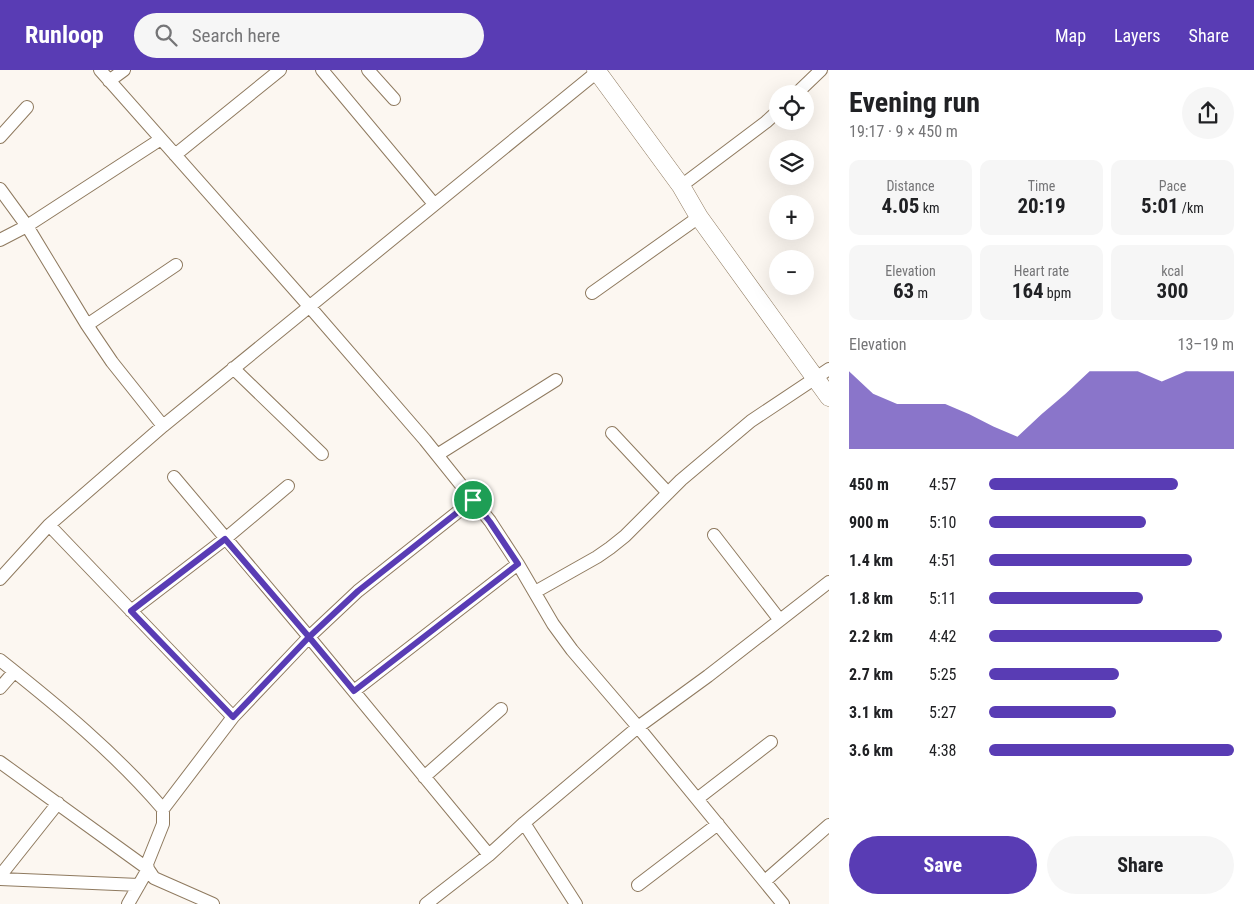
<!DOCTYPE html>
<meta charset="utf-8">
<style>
body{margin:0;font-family:"Roboto Condensed",sans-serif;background:#f6f6f6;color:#202124;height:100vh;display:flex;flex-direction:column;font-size:19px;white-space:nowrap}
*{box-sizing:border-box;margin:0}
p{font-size:16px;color:#757577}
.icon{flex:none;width:28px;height:28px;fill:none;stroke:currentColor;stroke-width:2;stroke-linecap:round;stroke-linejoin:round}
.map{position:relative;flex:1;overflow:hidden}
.drawer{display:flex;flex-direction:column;background:#fff;width:425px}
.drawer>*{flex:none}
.fabs{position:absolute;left:769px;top:15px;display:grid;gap:10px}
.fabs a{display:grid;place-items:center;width:45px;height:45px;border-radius:50%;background:#fff;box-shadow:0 5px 20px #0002;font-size:25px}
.pin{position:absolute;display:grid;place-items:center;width:42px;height:42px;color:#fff;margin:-21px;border:2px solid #fff;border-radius:50%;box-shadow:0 1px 5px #0007}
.round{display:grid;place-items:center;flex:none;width:52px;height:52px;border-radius:26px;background:#f6f6f6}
.overview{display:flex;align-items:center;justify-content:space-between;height:85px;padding:0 20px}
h1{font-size:28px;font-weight:700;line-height:38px}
.stats{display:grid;grid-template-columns:repeat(3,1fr);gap:8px;height:85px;padding:5px 20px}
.stats div{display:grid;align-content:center;border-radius:10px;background:#f6f6f6;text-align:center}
.stats b{font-size:21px;font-weight:700}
.stats small{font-size:14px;font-weight:400}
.stats p{font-size:14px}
.chart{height:140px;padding:10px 20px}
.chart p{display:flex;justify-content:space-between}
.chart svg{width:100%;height:90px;margin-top:5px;fill:#593cb4;opacity:.7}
.action{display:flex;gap:10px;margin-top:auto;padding:10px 20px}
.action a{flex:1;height:58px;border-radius:30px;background:#593cb4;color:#fff;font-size:20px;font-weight:700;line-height:58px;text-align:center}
.action a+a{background:#f6f6f6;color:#202124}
ul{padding:0 20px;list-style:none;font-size:16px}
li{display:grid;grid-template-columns:80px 60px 1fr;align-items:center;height:38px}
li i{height:12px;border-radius:6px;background:#593cb4}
header{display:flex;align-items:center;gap:30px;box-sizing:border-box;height:70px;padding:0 25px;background:#593cb4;color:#fff}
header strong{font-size:24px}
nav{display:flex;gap:28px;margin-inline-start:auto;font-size:18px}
.search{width:350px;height:45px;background:#f6f6f6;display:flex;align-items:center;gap:12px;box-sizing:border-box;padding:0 18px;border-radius:28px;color:#757577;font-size:19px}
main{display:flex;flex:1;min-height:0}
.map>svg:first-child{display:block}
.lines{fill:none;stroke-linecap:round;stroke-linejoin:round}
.street-casing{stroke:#8f7a5f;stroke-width:14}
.secondary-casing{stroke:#8f7a5f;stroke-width:19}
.street{stroke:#fff;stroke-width:12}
.secondary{stroke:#fff;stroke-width:18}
.route-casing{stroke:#fff;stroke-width:10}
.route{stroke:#593cb4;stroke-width:6}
</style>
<header>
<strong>Runloop</strong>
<div class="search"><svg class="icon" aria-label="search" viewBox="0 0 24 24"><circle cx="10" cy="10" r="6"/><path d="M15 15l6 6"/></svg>Search here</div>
<nav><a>Map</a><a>Layers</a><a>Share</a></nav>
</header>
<main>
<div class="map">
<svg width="829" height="834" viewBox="0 0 829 834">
<rect width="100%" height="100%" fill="#fcf7f1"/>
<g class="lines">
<g class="street-casing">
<path id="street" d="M100 0 309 236 425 370 490 451 518 494 553 554 572 580 638 657 783 834
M322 0 434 134
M368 0 394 29
M109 11 124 0
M796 24 821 0
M0 67 27 37
M175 85 280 0
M681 116 766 52 778 41
M0 119 27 156 87 255 112 292 163 356
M0 170 27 156 161 69
M592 223 699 147
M87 255 176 195
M233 298 322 384
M612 363 668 423
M437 385 556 310
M174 407 309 567 489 785
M49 455 233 647
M714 465 779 549
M0 509 49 455 163 356 597 2
M535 522 597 487 610 478 625 466 681 410 751 351 829 299
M131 541 225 469 288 416
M0 590C58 636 115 683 163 739V754L147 794 148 799 154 808 213 834
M0 618 14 602
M354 621 518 494
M0 692 148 799 128 834
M424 707 501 639
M697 729 771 672
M163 739 233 647 309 567 358 521 473 430
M524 753 576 834
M0 806 58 733
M0 809 139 815
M765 811 829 755
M638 815 718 754
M426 834 489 785 524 753 638 657 708 606 829 512"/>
</g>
<g class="secondary-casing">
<path id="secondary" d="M596 0 681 116 699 147 829 327"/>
</g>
<use href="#street" class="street"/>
<use href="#secondary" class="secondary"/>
</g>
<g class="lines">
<g class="route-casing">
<path id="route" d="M473 430 358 521 309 567 225 469 131 541 233 647 309 567 354 621 518 494 490 452 473 430"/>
</g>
<use href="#route" class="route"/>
</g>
</svg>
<div class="fabs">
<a><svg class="icon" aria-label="locate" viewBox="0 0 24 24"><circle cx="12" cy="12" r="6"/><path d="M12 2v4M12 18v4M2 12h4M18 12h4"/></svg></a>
<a><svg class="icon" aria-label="layers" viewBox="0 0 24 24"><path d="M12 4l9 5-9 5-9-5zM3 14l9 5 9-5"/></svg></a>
<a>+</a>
<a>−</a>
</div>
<div class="pin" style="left:473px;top:430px;background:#1e9e55"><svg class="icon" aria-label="arrive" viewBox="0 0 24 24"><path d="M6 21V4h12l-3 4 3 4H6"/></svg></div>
</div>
<section class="drawer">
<div class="overview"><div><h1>Evening run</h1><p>19:17 · 9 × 450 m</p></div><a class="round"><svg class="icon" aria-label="share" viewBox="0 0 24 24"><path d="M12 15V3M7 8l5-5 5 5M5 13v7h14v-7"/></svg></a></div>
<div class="stats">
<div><p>Distance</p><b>4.05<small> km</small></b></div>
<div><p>Time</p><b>20:19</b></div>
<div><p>Pace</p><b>5:01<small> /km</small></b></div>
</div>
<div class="stats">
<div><p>Elevation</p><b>63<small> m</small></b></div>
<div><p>Heart rate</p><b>164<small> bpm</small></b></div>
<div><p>kcal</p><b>300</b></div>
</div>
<div class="chart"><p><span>Elevation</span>13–19 m</p>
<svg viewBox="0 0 160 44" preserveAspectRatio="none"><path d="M0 44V6L10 17L20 22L30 22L40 22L50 27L60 33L70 38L80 27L90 17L100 6L110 6L120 6L130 11L140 6L150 6L160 6V44z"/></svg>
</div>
<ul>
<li><b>450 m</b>4:57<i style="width:77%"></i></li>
<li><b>900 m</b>5:10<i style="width:64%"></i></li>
<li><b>1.4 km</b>4:51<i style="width:83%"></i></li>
<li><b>1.8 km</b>5:11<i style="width:63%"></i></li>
<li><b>2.2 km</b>4:42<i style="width:95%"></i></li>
<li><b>2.7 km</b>5:25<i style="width:53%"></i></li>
<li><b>3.1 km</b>5:27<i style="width:52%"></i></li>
<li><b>3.6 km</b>4:38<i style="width:100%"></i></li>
</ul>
<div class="action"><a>Save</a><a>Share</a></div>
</section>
</main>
